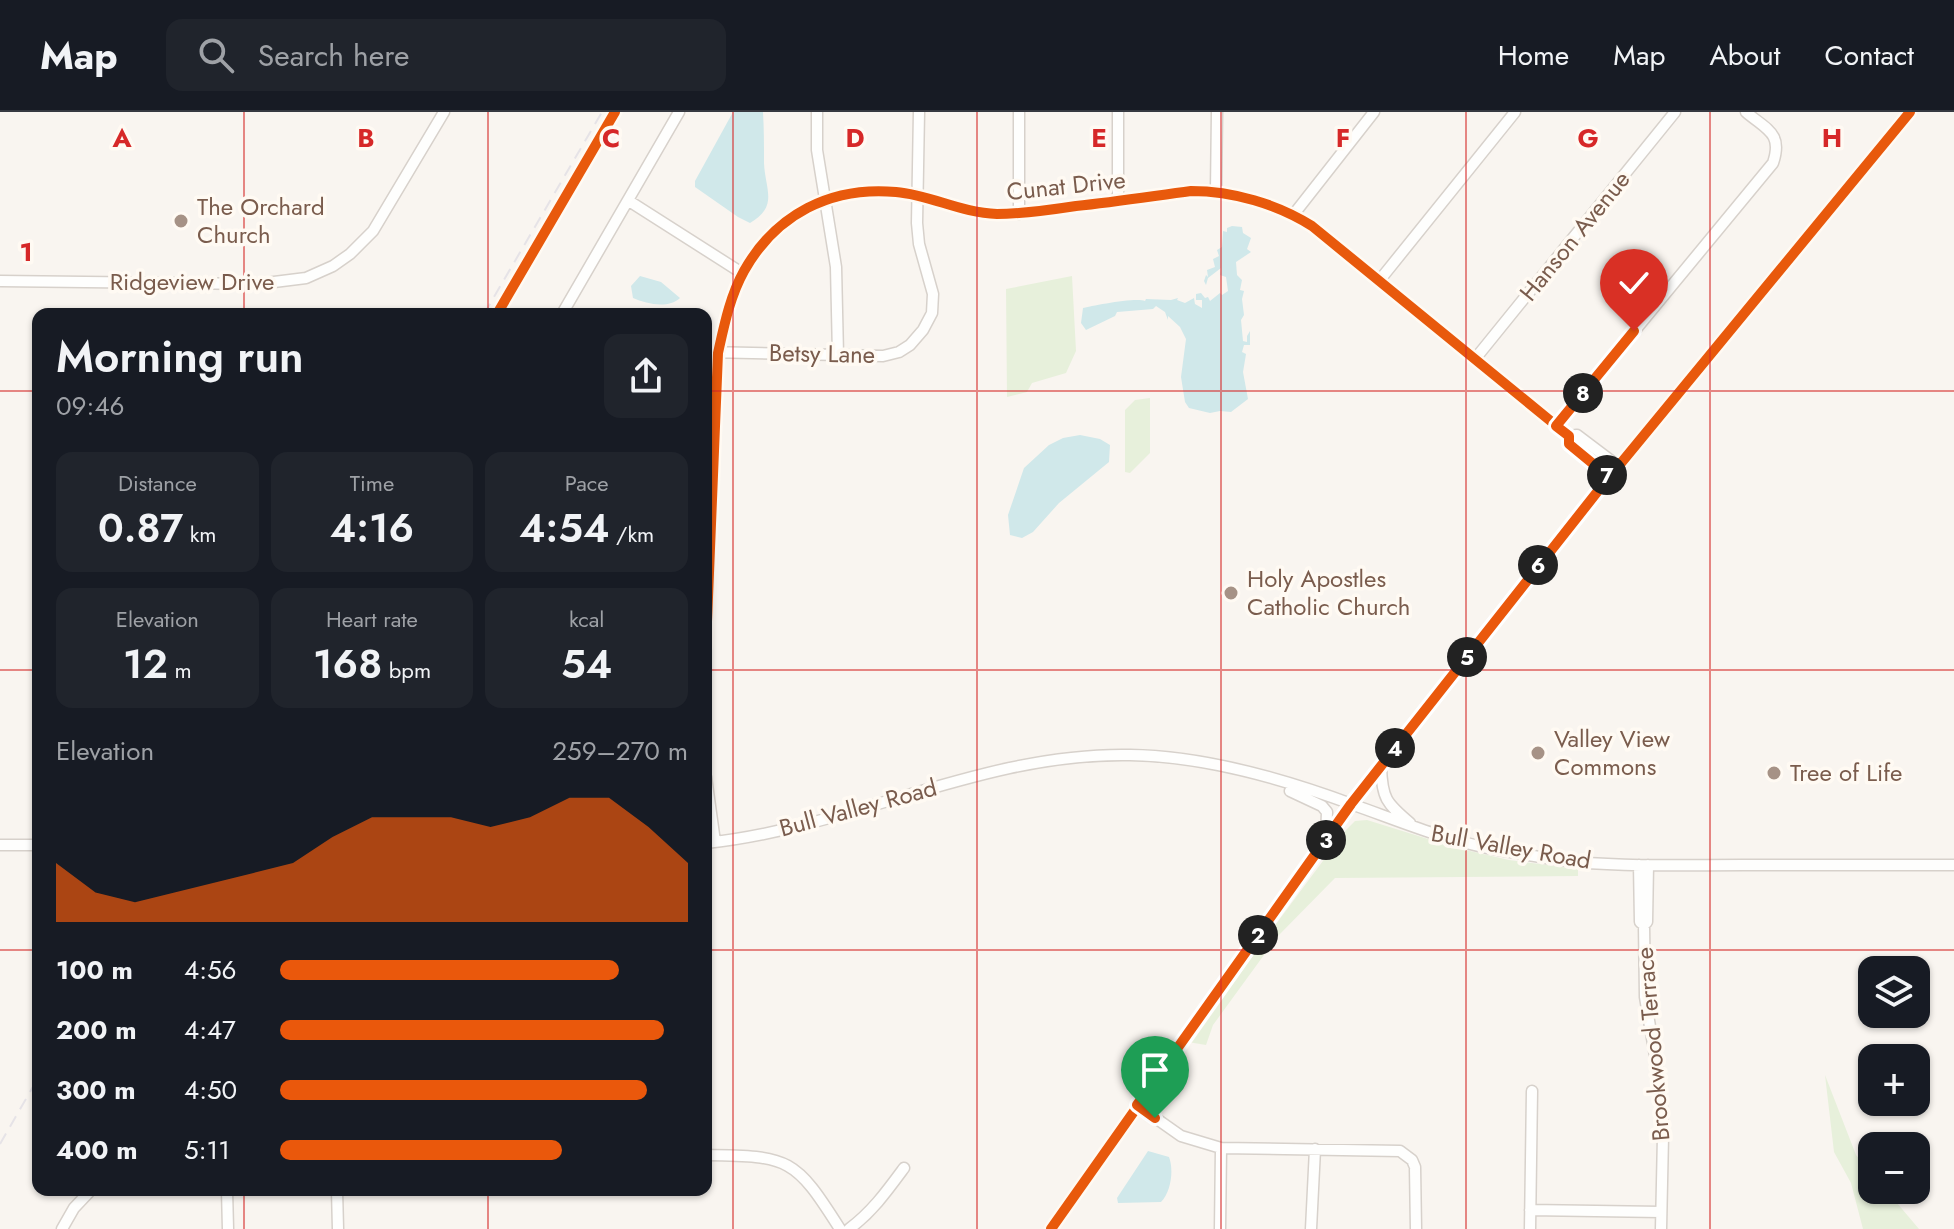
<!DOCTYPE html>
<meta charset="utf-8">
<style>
body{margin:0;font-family:Jost,sans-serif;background:#20242c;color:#f1f3f6;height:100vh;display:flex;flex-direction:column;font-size:30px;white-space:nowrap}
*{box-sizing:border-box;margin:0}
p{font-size:26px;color:#9ea1a6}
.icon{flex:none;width:44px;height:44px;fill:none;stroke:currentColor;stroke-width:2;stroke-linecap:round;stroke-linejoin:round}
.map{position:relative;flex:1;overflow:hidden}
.panel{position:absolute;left:32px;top:196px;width:680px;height:888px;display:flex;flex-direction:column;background:#171b24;border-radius:16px;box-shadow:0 2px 6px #0004}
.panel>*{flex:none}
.fabs{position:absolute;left:1858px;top:844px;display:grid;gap:16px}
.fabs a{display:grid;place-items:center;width:72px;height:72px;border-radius:16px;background:#171b24;box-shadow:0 2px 6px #0004;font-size:40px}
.pin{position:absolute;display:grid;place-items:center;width:68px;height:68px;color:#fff;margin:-82px -34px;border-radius:50% 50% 50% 0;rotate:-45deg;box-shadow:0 0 8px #0007}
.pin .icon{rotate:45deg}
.km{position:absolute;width:40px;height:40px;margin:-20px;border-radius:50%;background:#222;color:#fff;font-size:22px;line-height:40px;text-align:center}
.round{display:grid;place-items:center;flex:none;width:84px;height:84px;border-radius:16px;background:#20242c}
.headline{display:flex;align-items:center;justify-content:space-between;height:136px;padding:0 24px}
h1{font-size:44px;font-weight:600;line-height:60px}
.figures{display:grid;grid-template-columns:repeat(3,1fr);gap:12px;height:136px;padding:8px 24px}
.figures div{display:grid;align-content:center;border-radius:16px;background:#20242c;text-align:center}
.figures b{font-size:40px;font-weight:600}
.figures small{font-size:22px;font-weight:400}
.figures p{font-size:22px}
.chart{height:224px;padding:16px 24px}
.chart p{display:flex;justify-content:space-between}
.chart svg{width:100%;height:144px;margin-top:8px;fill:#ea580c;opacity:.7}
ul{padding:0 24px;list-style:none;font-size:26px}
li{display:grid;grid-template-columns:128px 96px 1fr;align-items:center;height:60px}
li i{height:20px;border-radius:10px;background:#ea580c}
header{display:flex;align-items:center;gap:48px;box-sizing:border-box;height:112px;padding:0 40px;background:#171b24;border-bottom:2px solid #363941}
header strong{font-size:38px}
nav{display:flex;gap:44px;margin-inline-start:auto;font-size:28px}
.search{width:560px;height:72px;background:#20242c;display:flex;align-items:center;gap:20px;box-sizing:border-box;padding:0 28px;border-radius:16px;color:#9ea1a6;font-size:30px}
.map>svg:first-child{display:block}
.green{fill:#e7f0db}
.water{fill:#d0e8ea}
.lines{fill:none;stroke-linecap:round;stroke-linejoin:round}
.minor-casing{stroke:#d7d1cb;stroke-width:13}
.minor{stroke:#fefefd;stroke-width:10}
.rail{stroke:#e6e3e7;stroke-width:2;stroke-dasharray:12 8;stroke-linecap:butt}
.cycleway-casing{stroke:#fffaf3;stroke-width:15}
.cycleway{stroke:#e8590c;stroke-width:10}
.route-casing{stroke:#fff;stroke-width:16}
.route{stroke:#ea580c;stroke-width:10}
.grid{fill:none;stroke:#d62828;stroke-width:2;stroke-opacity:0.55}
.poi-dot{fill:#a69286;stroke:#fffaf3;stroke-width:3}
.labels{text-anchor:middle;stroke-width:7;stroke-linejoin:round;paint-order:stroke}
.street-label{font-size:24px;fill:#7a5c4d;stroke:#fffaf3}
.poi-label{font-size:24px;fill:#7a5c4d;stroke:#fffaf3;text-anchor:start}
.grid-label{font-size:26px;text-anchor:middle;font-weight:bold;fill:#d62828;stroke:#fffaf3;stroke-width:7;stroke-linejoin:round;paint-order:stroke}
</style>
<header>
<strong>Map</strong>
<div class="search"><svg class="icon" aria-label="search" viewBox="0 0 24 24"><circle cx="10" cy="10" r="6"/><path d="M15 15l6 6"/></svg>Search here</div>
<nav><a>Home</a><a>Map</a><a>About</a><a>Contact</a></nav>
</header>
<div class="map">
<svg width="1954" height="1117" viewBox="0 0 1954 1117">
<rect width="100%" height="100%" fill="#f9f5f0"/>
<path class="green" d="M1072 164 1076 239 1066 261 1032 271 1027 280 1007 285 1006 177Z
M1150 286V341L1130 361 1125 360V298L1135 288Z
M1367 708 1457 736 1509 748 1578 757V764L1335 766 1277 825 1213 913 1206 933 1188 930 1346 718 1355 709Z
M1825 963 1856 1043 1872 1062V1078H1886L1919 1117H1863L1851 1071 1834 1040Z"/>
<path class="water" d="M733 0H763C764 17 764 33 764 51 765 77 779 94 750 111L738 105 695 75V69Z
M1232 114 1242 115 1243 121 1251 126 1247 137 1251 140 1236 150 1237 163 1242 168 1240 178 1244 179 1242 187 1244 203 1241 208 1243 229 1247 230V224L1250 219V233H1244L1242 240 1246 242 1243 260 1248 287 1231 300 1220 299 1210 301 1189 296 1185 290 1181 265 1186 227 1180 215 1168 204V208L1165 200 1156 194 1153 197 1117 200 1115 204 1086 218 1081 211 1083 196C1091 194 1136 185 1145 189L1146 187 1171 188 1178 186 1177 188 1185 191 1194 186 1195 192 1202 196V188H1196V182L1201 181 1205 186 1208 185 1210 189 1220 181 1222 183 1228 179 1226 165 1220 163 1221 156 1208 166 1206 173 1204 169 1206 163 1208 165 1207 158 1215 155 1213 147 1219 144 1217 138 1222 135 1223 119 1227 120V116Z
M640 164 661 170 680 186C668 197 647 192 633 186L631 174Z
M1080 323 1100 327 1110 333 1109 350 1059 391 1033 420 1022 426 1010 423 1008 403 1024 356 1049 333 1063 326Z
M1148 1039 1169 1045C1174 1058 1171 1080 1161 1090L1118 1091 1117 1086Z"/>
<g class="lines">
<g class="minor-casing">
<path id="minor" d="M817 0V38L836 155 838 243
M1019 0V102
M1216 79 1217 0
M629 89 742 161
M1118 89V0
M1294 102 1374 0
M0 169 258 172 306 166 333 154 350 142 373 119 444 0
M1379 169 1515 0
M562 202 679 0
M706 240 883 244 899 240 910 233 923 218 932 201 933 182 919 132 917 111 919 0
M1475 247 1675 0
M1556 314 1773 51C1783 21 1767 18 1746 0
M1569 324 1577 323 1618 354
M706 534 718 241C724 214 730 184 744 159 776 102 831 74 896 80 931 83 961 101 997 102 1024 102 1050 98 1076 94 1115 90 1153 84 1191 79 1233 79 1277 92 1312 114L1569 324V332L1609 365
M1381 655C1382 686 1386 691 1410 711
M706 665 715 730
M1290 679 1322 694 1327 700 1326 725
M706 731C850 716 984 640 1130 643 1203 644 1287 668 1354 693 1399 709 1442 727 1488 736 1517 741 1547 747 1577 750 1632 755 1688 753 1743 753 1813 753 1884 753 1954 753
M0 733H38
M1639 753 1640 810 1644 813
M1648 753 1647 810 1644 813 1645 885 1661 979 1663 1024 1661 1117
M1137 993 1181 1024 1221 1036 1400 1039 1412 1048 1415 1055 1416 1117
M706 1043C790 1044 795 1046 840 1117
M227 1078 228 1117
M337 1078 338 1117
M1530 1098 1661 1100
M62 1117 74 1096 91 1078
M849 1117C872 1100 887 1079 904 1056
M1051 1117 1351 692 1575 407 1910 0
M1220 1117 1221 1036
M1311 1117 1315 1037
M1530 1117 1532 979"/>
</g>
<use href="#minor" class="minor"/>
<path class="rail" d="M484 202 602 0
M0 1032 38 966"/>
<g class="cycleway-casing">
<path id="cycleway" d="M497 202 615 0
M706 534 718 241C724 214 730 184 744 159 776 102 831 74 896 80 931 83 961 101 997 102 1024 102 1050 98 1076 94 1115 90 1153 84 1191 79 1233 79 1277 92 1312 114L1569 324V332L1609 365
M1051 1117 1351 692 1575 407 1910 0"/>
</g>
<use href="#cycleway" class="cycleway"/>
</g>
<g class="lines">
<g class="route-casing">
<path id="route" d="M1155 1006 1137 993 1351 692 1609 365 1569 332V324L1556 314 1634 219"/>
</g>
<use href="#route" class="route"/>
</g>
<path class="grid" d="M244 0V202M488 0V202M733 0V1117M977 0V1117M1221 0V1117M1466 0V1117M1710 0V1117M0 279H38M706 279H1954M0 558H38M706 558H1954M0 838H38M706 838H1954M244 1078V1117M488 1078V1117"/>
<g class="poi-dot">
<circle cx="181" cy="109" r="8"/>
<circle cx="1231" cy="481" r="8"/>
<circle cx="1538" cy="641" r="8"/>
<circle cx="1774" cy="661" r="8"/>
</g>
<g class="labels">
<g class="street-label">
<text transform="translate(1066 74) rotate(-6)" y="8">Cunat Drive</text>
<text transform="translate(1575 124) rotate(-51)" y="8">Hanson Avenue</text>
<text x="192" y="178">Ridgeview Drive</text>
<text transform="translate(822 242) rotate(1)" y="8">Betsy Lane</text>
<text transform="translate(858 696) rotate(-15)" y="8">Bull Valley Road</text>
<text transform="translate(1511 735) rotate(10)" y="8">Bull Valley Road</text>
<text transform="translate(1653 932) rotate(-95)" y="8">Brookwood Terrace</text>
</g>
<g class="poi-label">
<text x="197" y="103">The Orchard<tspan x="197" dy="28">Church</tspan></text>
<text x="1247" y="475">Holy Apostles<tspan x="1247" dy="28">Catholic Church</tspan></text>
<text x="1554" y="635">Valley View<tspan x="1554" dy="28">Commons</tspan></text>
<text x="1790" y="669">Tree of Life</text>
</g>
</g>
<g class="grid-label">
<text x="122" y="35">A</text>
<text x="366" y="35">B</text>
<text x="611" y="35">C</text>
<text x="855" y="35">D</text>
<text x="1099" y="35">E</text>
<text x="1343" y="35">F</text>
<text x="1588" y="35">G</text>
<text x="1832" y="35">H</text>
<text x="26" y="149">1</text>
</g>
</svg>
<div class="fabs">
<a><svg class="icon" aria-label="layers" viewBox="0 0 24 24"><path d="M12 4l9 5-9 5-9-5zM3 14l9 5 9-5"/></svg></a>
<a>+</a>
<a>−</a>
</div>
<div class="pin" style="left:1155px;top:1006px;background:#1e9e55"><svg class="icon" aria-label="arrive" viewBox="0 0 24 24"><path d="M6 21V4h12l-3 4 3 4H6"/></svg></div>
<div class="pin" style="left:1634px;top:219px;background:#d93025"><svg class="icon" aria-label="check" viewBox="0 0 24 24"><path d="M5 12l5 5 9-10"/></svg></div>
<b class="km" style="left:1258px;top:823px">2</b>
<b class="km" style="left:1326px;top:728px">3</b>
<b class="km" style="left:1395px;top:636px">4</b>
<b class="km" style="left:1467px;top:545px">5</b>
<b class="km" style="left:1538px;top:453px">6</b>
<b class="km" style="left:1607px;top:363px">7</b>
<b class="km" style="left:1583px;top:281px">8</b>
<section class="panel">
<div class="headline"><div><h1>Morning run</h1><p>09:46</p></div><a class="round"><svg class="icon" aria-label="share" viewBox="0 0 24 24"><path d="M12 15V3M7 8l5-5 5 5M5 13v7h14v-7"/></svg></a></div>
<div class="figures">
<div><p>Distance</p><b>0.87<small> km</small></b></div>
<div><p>Time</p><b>4:16</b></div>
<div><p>Pace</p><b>4:54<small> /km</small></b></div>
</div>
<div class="figures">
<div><p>Elevation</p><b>12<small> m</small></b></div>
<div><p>Heart rate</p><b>168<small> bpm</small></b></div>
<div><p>kcal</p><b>54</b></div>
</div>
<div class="chart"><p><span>Elevation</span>259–270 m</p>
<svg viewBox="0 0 160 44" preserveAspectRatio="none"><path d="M0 44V26L10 35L20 38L30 35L40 32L50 29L60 26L70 18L80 12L90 12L100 12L110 15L120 12L130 6L140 6L150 15L160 26V44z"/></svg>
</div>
<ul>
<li><b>100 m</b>4:56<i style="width:83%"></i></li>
<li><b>200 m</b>4:47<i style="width:94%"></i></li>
<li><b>300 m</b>4:50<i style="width:90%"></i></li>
<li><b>400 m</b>5:11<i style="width:69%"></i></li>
</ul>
</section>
</div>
